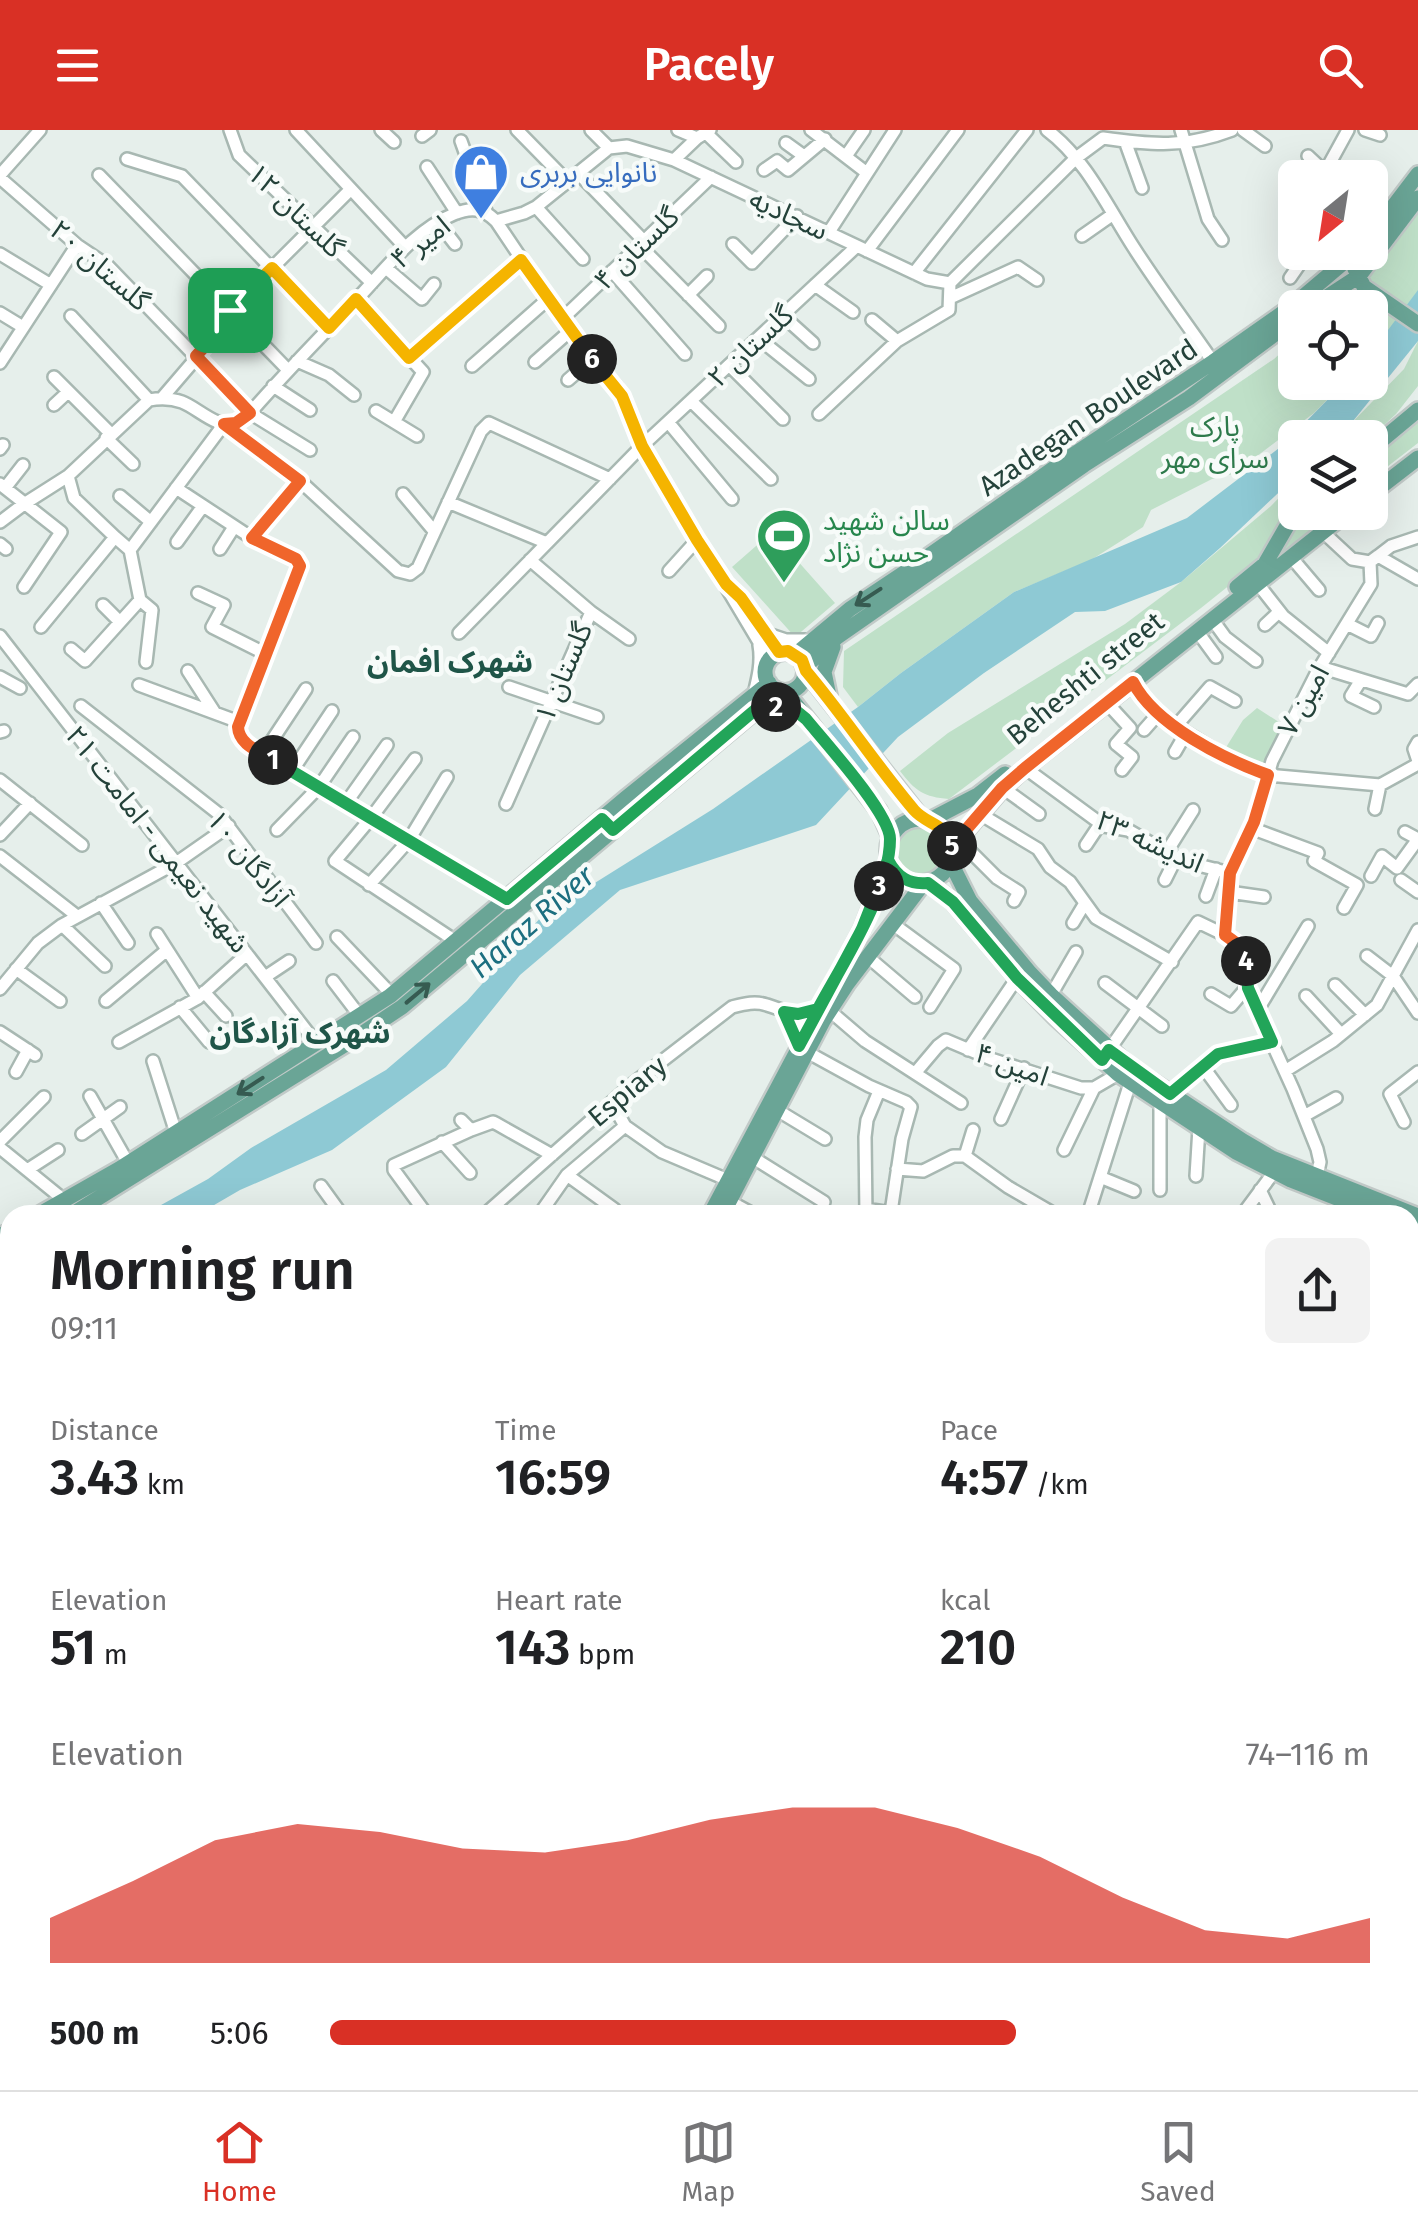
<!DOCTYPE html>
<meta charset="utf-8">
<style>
body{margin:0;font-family:"Fira Sans","Noto Sans Arabic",sans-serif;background:#f2f2f2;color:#202124;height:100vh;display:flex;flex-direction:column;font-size:38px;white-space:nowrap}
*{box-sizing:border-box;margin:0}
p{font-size:32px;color:#757577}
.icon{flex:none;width:55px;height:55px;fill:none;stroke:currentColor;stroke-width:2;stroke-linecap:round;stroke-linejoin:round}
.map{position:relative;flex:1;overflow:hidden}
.details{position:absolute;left:0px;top:1075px;width:1420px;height:885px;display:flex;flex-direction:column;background:#fff;border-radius:30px 30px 0 0;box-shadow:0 10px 40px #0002}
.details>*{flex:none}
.needle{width:65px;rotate:210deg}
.buttons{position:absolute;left:1278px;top:30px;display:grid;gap:20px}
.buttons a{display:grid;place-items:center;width:110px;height:110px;border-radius:15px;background:#fff;box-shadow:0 10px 40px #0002;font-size:50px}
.pin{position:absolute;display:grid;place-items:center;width:85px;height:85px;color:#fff;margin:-42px;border-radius:20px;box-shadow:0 5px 15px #0006}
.km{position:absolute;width:50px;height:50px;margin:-25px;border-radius:50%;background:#222;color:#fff;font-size:28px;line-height:50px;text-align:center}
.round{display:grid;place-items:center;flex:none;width:105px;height:105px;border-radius:15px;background:#f2f2f2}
.overview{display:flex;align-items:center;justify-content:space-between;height:170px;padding:0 50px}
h1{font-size:55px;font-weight:600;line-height:75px}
.figures{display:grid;grid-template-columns:repeat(3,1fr);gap:15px;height:170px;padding:10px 50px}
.figures div{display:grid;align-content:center}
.figures b{font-size:50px;font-weight:600}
.figures small{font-size:28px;font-weight:400}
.figures p{font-size:28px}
.chart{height:280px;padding:20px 50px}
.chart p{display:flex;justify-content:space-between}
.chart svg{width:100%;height:180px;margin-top:10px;fill:#d93025;opacity:.7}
ul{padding:0 50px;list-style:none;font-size:32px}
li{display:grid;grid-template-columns:160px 120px 1fr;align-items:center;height:75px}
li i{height:25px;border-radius:12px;background:#d93025}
header{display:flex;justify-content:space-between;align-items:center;height:130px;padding:0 50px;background:#d93025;color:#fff;font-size:45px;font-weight:600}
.menu{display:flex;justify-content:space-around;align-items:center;height:140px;border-top:2px solid #e0e0e0;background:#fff;font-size:28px;color:#757577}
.menu a{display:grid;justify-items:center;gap:5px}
.menu .active{color:#d93025}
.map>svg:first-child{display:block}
.green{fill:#bfe0c8}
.water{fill:#8ec9d4}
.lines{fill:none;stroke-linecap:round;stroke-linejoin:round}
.minor-casing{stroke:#a8b8b2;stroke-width:16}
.major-casing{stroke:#c2cac8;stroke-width:20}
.minor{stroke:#fff;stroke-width:11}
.major{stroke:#6aa596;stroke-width:15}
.oneway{stroke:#365b51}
.split-1-casing{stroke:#fff;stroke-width:20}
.split-2-casing{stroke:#fff;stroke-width:20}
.split-3-casing{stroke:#fff;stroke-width:20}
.split-4-casing{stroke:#fff;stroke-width:20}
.split-5-casing{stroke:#fff;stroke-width:20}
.split-6-casing{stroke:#fff;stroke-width:20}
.split-7-casing{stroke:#fff;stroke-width:20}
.split-1{stroke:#f0652b;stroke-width:12}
.split-2{stroke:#22a559;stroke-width:12}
.split-3{stroke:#22a559;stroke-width:12}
.split-4{stroke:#22a559;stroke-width:12}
.split-5{stroke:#f0652b;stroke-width:12}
.split-6{stroke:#f5b400;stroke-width:12}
.split-7{stroke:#f5b400;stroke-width:12}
.labels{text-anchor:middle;stroke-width:9;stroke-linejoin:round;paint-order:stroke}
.shop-label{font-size:28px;fill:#366cbe;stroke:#f7fbf9;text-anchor:start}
.street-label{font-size:28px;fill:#24423a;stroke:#f7fbf9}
.park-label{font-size:28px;fill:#2d7a4b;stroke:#f7fbf9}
.leisure-label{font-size:28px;fill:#27864d;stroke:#f7fbf9;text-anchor:start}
.neighbourhood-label{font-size:30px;font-weight:bold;fill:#1f5548;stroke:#f7fbf9}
.water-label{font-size:30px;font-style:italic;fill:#1c6f80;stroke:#f7fbf9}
</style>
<header><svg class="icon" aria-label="menu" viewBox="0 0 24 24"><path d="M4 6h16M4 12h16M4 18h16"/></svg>Pacely<svg class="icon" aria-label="search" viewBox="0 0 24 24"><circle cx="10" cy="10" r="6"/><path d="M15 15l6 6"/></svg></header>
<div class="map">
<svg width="1418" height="1960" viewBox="0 0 1418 1960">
<rect width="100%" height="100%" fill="#e6efeb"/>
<path class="green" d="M1418 79V161L1383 213 1370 226V178H1331L1379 133Z
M1295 210V252L1344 253 1314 283 1233 344 1212 349 1151 380 1143 397 1091 430 1014 462 901 543 858 577 843 557 844 521 1274 229Z
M1418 211V256L1396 284 1370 308 1338 307 1404 239Z
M1418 290V313L1370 350V331Z
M1295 351V369L1251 438 1201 478 949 669C924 667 915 661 900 641L948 603 1125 494 1181 452 1271 376Z
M1299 383H1312L1328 393 1251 452Z
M772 402 835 473 795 507 732 437Z
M1257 578 1285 596 1263 639 1237 628 1225 619 1243 590Z
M888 721a32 32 0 1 1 64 0a32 32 0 1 1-64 0Z"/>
<path class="water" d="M1418 160V211L1349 296 1337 307 1295 308V347L1220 418 1181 452 1105 481 1075 482 984 543 898 607 816 695 620 760 520 845 446 937 332 1020 240 1060 197 1085H143L208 1049 251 1018 386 940 467 871 542 786 713 679 858 577 901 543 1014 462 1187 388 1283 315 1344 253 1370 252V224Z"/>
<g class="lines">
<g class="minor-casing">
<path id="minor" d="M230 0 239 25 372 153
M296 0 405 117
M381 0 394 12
M517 0 567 51
M591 0 609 18
M678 0 697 8
M811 0 867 43
M1047 0C1086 29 1108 78 1134 118 1159 157 1187 194 1213 232
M1181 0 1208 89 1222 110
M1243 0 1265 16
M1365 0 1380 5
M706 3 736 32
M422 6 430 0
M461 11 486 81
M1125 11 1142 58
M786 13 804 26
M846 26 864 0
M1308 26 1325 42 1348 0
M127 29 182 46 329 198
M674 30 697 8 710 0
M427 37 457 83
M764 40 777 31 788 40 825 9
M578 43 644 111
M0 45 40 0
M99 45 288 240
M0 48 77 115 108 136 250 283 310 320
M536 77 583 129
M496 91 524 83 536 77 609 18 627 16 674 30 927 149 950 153
M438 92 455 114
M829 102 895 0
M1082 106 1112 85
M733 114 752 133 797 86
M639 115 719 196
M867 121 958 0
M0 124 51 155
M386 138 422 169 434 154
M612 141 685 224
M914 143 1027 0
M1290 148 1308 122
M950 153 1076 28 1103 8C1152 15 1185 18 1232 0
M815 155 853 182
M688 165 707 146
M950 168 1018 137 1037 150
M356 169 423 242 394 292
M230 180 351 59
M0 183 23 197
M71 186 149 270
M783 186 813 213
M562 189 711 47
M872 190 897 211
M758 208 809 249
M409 228 521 131
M297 231 329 245 354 265
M535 232 570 201
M0 233 77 115
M729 235 783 289
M472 236 548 169
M54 247 111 304
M568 250 592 229
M273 256 310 280
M162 268 234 184
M691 271 771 349
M54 275 68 262
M376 281 417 306
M819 284 897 211 949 180 950 153
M668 292 732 369
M106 308 133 334
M0 319 3 315
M68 346 74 368 115 407
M300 351 398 441 410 444 418 438 481 301 489 293 610 349
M0 354 61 402 24 457
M5 358 23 335
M176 358 252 408
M403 364 434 401
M120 366 151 392
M448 372 547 413
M0 392 24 374 68 346 149 270C160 268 171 268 182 272 198 278 218 300 236 293 241 291 245 286 250 283 284 244 320 207 356 170 385 140 414 100 454 84 471 77 483 78 496 91L570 201 617 257 642 316 769 529
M1323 402 1352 429 1370 432 1378 426 1418 449
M177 412 203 376
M0 414 6 419
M220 419 234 397
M130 420 224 294 300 351 252 408 295 429 299 432 300 440 239 592 238 603 243 612 507 769
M130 420 140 470 152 480 146 532
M1378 426 1391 416 1418 407
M1291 427 1319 460
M669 441 697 410
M1258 454 1283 486 1329 523
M733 460 741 467 779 522
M198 463 224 475 212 497 266 524
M103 475 120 492
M591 482 629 509
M1212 489 1225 507 1256 531
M1347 494 1371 506 1378 493
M1265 495 1279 482
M41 497 115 407 130 420
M1197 501 1216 527
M459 503 642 316 857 116
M768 504 786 510H813
M0 506 316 913
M71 519 85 531 140 470
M1320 537 1408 564 1418 554
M188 541 215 583
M0 547 20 558
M1361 550 1351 566 1374 577
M1133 552 1141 566 1155 580 1179 598 1236 633 1268 645 1380 655 1418 634
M139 555 239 592
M509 557 597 587
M754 564C758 548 762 532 759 515
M1107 573 1130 598 1116 614 1132 627 1122 640
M81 576 219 684 316 813
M1176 596 1210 557 1235 571
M1144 600 1159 583
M0 602 4 601
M1418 612 1414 619 1418 631
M1175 622 1186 603
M263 624 306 559
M415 629 371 688 335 731 457 812
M1025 638 1104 696 1128 700 1182 731 1230 743
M292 641 332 581
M0 650 82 715
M1003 658 1039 684
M346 673 387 615
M506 674 591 482 530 430
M1375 679 1380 655
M980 684 1038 719 1050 737 1070 752 1096 788 1172 832
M1251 698 1318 723 1314 731 1357 755 1344 778
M277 700 319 657 353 607
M0 705 30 673
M958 709 997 748 1019 762 1014 771
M1086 715 1100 694
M1166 723 1193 680
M0 726 77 786
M1371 746 1382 726 1397 738 1418 709 1405 702
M1165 750 1176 728
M1401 750 1418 762
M369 755 409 710 447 647
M1229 762 1264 767
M1206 766 1216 739
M101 773 128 813
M1073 793 1085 773
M893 794 954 839 930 877
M62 795 105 836
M157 804 198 868
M337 807 392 865
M1367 826 1393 846 1418 883
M868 827 915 867
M16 839 60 871
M265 847 289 831
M333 851 359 885
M1105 853 1162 896
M1335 855 1365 885
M0 859 38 813 62 795 176 733 229 696
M204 862 226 886
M1211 864 1231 876 1249 855
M1051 865 1076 822
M1306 866 1341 904
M106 871 167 820
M180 877 209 912
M830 881 865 911 961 973
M1257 881 1308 796
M784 882 799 916
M0 902 35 925
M119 912 198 868 247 824
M968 920 1017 848
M807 922 869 956 906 972 911 977 902 1009 891 1082
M1107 923 1198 792 1225 805
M153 931 176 1003
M1204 938 1231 975
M1285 941 1333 911 1377 875 1418 800
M16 942 28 920
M916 942 938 916 946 910 991 929 1081 958H1094L1118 944
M1171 965 1218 924 1272 912
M90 966 128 1033
M1160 973V1060
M777 980 825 1009
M1304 986 1336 968
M1001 989 1024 938
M461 990 471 1000 493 992 497 994 552 1025
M1404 992 1390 964 1418 942
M625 996 662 1022 728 1050
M82 1004 120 977
M0 1011 44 967
M442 1012 470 1043
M0 1018 64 1070
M1064 1020 1094 958
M965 1026 973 1000
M752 1027 824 1072
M897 1039 923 1041 953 1026H965L1008 1057 1056 1085
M27 1040 58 1020
M567 1045 614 1079V1085
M1196 1046 1199 998
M1317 1046 1320 1032 1317 1019 1293 959 1253 871C1243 838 1257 828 1225 805L1230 743 1254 692 1272 631 1317 542 1371 454 1370 432
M1100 1047 1134 1061
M321 1056 342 1085
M1260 1060 1272 1085
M729 1071 755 1085
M865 1079 904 1085
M427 1085 394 1040V1035L471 1000
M484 1085 631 955 732 877C744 874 755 871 767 875 790 882 792 888 818 879
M539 1085 567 1045 625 996 612 973
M866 1085 865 1007 867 990 879 961
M1088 1085 1130 953
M1242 1085 1274 1042
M1410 1124 1415 1116
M1410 1186 1418 1202
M0 1267 6 1275 10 1274
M1410 1305 1418 1299
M0 1325 10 1319
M0 1386 10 1401
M0 1458 10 1455
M1410 1474 1418 1459
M0 1625 10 1633
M1410 1659 1418 1631
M0 1674 10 1693
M1410 1686 1418 1690
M1410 1718 1418 1721
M0 1735 10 1746
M1410 1749 1418 1752
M1410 1809 1418 1796
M1410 1820 1418 1826
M0 1826 10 1843
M1410 1866 1418 1869
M0 1914 4 1888 10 1878
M1410 1926 1418 1929
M57 1950 70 1960
M190 1950 202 1960
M384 1950 390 1960
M493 1950 499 1960
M791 1950 809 1960
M963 1950 982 1960
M1308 1950 1346 1960
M120 1960 123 1950
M710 1960 717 1950
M880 1960 887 1950
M943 1960 949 1950
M1016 1960 1023 1950
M1062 1960 1065 1957
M1143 1960 1148 1950"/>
</g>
<g class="major-casing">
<path id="major" d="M1370 107 1418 44
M1355 139 1364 157 1418 194
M1310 178 1359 146 1418 68
M1370 320 1418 280
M1370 365 1418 328
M1237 457 1265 434 1295 382
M765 542a20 20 0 1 1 40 0a20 20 0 1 1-40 0Z
M796 524 850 479 910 439 1070 327 1213 232 1291 177 1356 122
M805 537 837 507 1084 335 1189 268 1295 189
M806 541 922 689
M786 562 879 681 891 708
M829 566 824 542 833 517
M888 721a32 32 0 1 1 64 0a32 32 0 1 1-64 0Z
M930 690 978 665 1005 644
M952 717 1003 658 1025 638 1348 382
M951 733 970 771 1030 843 1051 865 1129 936 1243 1011 1272 1028 1418 1086
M929 753 953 772 1017 848 1055 887 1118 944 1236 1022 1291 1050 1380 1085
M38 1085 119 1039 390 866 626 668 769 553
M71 1085 351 911 402 877 779 561
M710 1085 862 799 889 730
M722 1085 823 891 847 854 923 754
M1410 1096 1418 1099
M0 1106 10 1101
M0 1126 10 1120
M0 1499 10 1509
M0 1523 10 1533
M457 1950 463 1960
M478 1950 484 1960
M214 1960 221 1950
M238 1960 245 1950"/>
</g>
<use href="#minor" class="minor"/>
<use href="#major" class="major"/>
</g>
<defs><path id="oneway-shaft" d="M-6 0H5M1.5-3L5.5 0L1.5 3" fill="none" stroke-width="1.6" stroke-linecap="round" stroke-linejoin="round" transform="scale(2.5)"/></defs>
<g class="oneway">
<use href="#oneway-shaft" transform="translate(868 467) rotate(147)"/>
<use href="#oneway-shaft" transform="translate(418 863) rotate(-40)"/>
<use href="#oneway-shaft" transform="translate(250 956) rotate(147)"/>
</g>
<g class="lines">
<g class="split-1-casing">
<path id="split-1" d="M230 180 234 184 196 226 250 283 236 293 224 294 300 351 252 408 296 429 300 436 238 597C239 615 259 621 273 630"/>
</g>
<g class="split-2-casing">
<path id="split-2" d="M273 630 507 769 602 689 613 700 755 580 776 577"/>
</g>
<g class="split-3-casing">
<path id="split-3" d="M776 577 795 580 806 589C825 612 890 684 890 709 890 761 843 833 818 879L798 884 784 882 799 916 862 799 879 756"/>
</g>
<g class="split-4-casing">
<path id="split-4" d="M879 756 888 730C897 747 909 755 928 753L953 772 1017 848 1102 930 1109 920 1170 964 1218 924 1272 912 1248 858 1246 831"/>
</g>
<g class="split-5-casing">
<path id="split-5" d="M952 716 1002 658 1025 638 1133 552C1155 595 1224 629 1268 645L1254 692 1230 743 1225 805C1235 812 1245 818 1246 831"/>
</g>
<g class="split-6-casing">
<path id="split-6" d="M592 229 622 266 642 316 697 410 726 454 741 468 779 522 788 521 802 530 806 541C844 586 876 635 914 680 927 695 946 693 952 716"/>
</g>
<g class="split-7-casing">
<path id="split-7" d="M230 180 272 138 329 198 356 169 409 228 521 130 592 229"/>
</g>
<use href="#split-1" class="split-1"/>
<use href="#split-2" class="split-2"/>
<use href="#split-3" class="split-3"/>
<use href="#split-4" class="split-4"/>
<use href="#split-5" class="split-5"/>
<use href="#split-6" class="split-6"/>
<use href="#split-7" class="split-7"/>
</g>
<defs>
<g id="shop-pin" transform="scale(2.875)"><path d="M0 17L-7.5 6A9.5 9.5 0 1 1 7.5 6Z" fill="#3f7fe0" stroke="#f7fbf9"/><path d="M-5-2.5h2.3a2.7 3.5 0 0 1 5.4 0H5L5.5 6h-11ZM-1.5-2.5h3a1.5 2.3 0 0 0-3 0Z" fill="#fff"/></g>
<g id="stadium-pin" transform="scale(2.875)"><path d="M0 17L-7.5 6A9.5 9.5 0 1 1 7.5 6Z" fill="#2e9e5b" stroke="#f7fbf9"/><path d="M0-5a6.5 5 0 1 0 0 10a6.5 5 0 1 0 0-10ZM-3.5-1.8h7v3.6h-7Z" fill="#fff"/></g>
</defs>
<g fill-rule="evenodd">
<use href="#shop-pin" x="481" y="42"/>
<use href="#stadium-pin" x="784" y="406"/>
</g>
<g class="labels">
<g class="shop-label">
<text x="520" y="52">نانوایی بربری</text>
</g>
<g class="street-label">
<text transform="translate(296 80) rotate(44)" y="10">گلستان ۱۲</text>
<text transform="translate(789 84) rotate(25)" y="10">سجادیه</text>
<text transform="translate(420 112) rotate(-38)" y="10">امیر ۴</text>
<text transform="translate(636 118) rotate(-44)" y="10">گلستان ۴</text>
<text transform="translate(100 135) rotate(41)" y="10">گلستان ۲۰</text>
<text transform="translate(750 216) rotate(-43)" y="10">گلستان ۲</text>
<text transform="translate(1088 287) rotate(-34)" y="10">Azadegan Boulevard</text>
<text transform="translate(563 542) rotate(-67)" y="10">گلستان ۱</text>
<text transform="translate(1085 548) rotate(-39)" y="10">Beheshti street</text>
<text transform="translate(1303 570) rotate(-61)" y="10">امین ۷</text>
<text transform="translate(158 709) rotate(52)" y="10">شهید نعیمی - امامت ۲۱</text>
<text transform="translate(1150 711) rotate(24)" y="10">اندیشه ۲۳</text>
<text transform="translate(249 728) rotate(51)" y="10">آزادگان ۱۰</text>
<text transform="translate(1012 934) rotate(20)" y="10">امین ۴</text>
<text transform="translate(627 961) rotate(-40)" y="10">Espiary</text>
</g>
<g class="park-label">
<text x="1215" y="306">پارک<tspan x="1215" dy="32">سرای مهر</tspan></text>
</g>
<g class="leisure-label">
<text x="823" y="400">سالن شهید<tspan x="823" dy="32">حسن نژاد</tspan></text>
</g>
<g class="neighbourhood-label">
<text x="450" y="542">شهرک افمان</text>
<text x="300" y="913">شهرک آزادگان</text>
</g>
<g class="water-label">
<text transform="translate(532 792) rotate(-41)" y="10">Haraz River</text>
</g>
</g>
</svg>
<div class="buttons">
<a><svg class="needle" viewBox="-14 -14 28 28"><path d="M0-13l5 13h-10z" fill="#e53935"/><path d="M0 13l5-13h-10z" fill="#757577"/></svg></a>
<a><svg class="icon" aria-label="locate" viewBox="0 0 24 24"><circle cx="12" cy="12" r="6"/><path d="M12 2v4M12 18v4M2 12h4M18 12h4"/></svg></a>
<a><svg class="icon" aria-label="layers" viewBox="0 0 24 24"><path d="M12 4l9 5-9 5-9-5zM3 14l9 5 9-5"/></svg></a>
</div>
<div class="pin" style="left:230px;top:180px;background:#1e9e55"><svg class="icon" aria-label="arrive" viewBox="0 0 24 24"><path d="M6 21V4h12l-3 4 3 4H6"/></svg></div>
<b class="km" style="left:273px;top:630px">1</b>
<b class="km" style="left:776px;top:577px">2</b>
<b class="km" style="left:879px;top:756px">3</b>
<b class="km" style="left:1246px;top:831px">4</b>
<b class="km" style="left:952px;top:716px">5</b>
<b class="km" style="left:592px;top:229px">6</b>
<section class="details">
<div class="overview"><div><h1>Morning run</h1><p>09:11</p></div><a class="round"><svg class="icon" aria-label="share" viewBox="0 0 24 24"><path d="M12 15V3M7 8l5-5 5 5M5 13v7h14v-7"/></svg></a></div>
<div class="figures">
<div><p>Distance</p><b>3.43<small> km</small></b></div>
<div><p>Time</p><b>16:59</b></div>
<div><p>Pace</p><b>4:57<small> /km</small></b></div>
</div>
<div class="figures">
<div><p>Elevation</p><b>51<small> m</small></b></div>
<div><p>Heart rate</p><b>143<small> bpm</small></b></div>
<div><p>kcal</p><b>210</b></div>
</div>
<div class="chart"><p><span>Elevation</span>74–116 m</p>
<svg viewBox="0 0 160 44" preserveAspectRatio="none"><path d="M0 44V33L10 24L20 14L30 10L40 12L50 16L60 17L70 14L80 9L90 6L100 6L110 11L120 18L130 28L140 36L150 38L160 33V44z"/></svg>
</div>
<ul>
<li><b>500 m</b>5:06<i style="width:66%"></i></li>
</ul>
</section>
</div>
<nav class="menu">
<a class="active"><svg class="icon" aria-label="home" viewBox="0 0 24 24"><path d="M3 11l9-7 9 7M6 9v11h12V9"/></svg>Home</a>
<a><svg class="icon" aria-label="map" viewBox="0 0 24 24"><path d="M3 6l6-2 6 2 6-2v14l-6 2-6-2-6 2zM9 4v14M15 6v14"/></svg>Map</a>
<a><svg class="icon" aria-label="saved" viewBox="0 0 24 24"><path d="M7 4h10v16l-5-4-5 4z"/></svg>Saved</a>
</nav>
